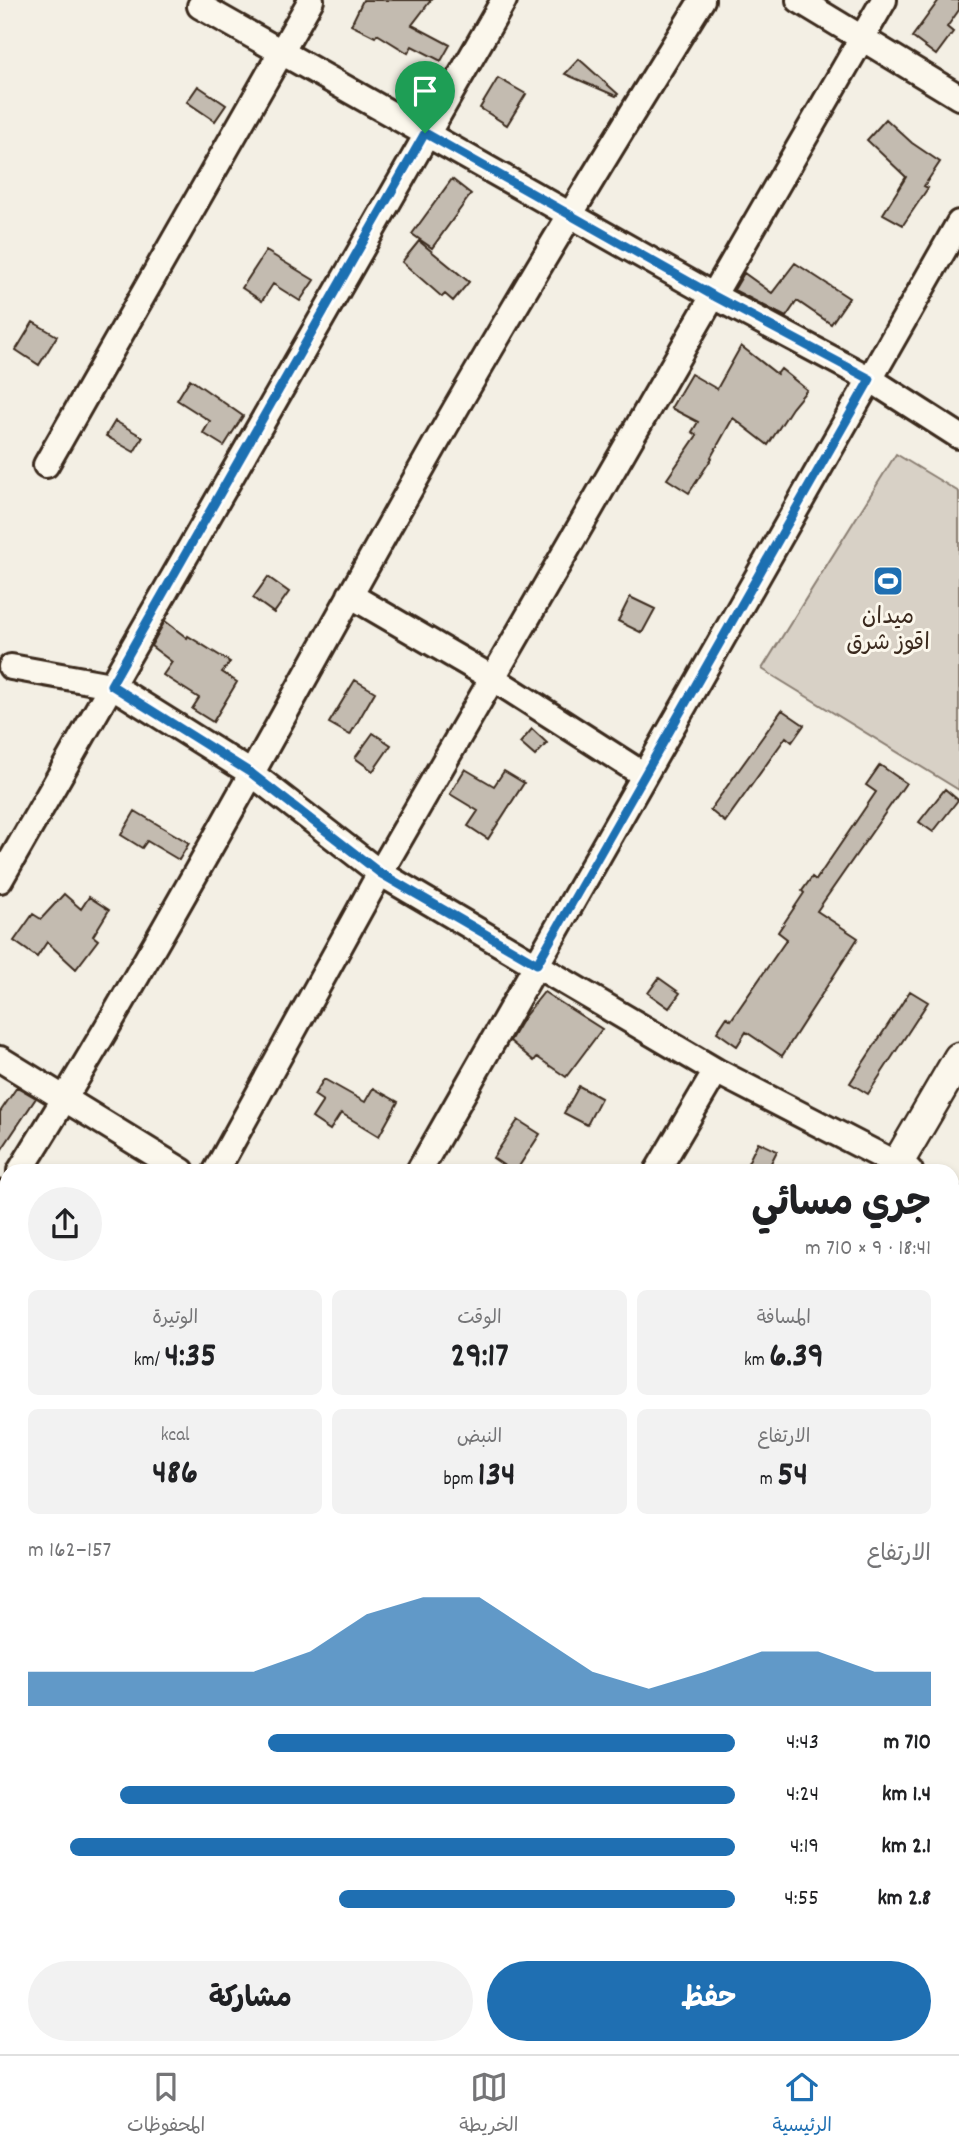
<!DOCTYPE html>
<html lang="ar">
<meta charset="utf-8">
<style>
body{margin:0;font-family:Dekko,"Playpen Sans Arabic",sans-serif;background:#f2f2f2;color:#202124;direction:rtl;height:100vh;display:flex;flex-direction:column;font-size:26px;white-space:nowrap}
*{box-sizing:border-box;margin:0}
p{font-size:23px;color:#757577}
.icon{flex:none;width:38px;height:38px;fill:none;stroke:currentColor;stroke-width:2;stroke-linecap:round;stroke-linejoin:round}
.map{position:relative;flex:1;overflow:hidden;direction:ltr}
.side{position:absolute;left:0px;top:1164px;width:959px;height:891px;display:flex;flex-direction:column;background:#fff;border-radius:21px 21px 0 0;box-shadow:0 4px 10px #0003;direction:rtl}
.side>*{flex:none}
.pin{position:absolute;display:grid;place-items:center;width:60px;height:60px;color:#fff;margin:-72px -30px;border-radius:50% 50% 50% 0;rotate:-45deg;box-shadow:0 0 7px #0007}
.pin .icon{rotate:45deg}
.round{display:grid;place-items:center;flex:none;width:74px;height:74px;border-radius:37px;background:#f2f2f2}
.summary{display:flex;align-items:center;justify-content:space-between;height:119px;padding:0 28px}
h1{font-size:38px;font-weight:700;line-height:52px}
.metrics{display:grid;grid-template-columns:repeat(3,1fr);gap:10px;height:119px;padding:7px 28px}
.metrics div{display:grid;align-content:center;border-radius:10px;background:#f2f2f2;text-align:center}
.metrics b{font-size:35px;font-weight:700}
.metrics small{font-size:19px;font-weight:400}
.metrics p{font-size:19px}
.chart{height:196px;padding:14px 28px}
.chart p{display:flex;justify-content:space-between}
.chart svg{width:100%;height:126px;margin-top:7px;fill:#1f6fb2;opacity:.7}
.cta{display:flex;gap:14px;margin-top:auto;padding:14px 28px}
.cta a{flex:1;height:80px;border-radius:42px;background:#1f6fb2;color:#fff;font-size:28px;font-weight:700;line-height:80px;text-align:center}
.cta a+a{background:#f2f2f2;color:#202124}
ul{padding:0 28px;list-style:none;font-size:23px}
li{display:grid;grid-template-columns:112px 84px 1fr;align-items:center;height:52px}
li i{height:18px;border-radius:9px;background:#1f6fb2}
.dock{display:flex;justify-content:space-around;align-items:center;height:98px;border-top:2px solid #e0e0e0;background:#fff;font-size:19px;color:#757577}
.dock a{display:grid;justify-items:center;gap:4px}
.dock .current{color:#1f6fb2}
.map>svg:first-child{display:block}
.green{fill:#d8d1c6;stroke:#8a7e72;stroke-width:2}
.building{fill:#c3bbb0;stroke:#3b2a1e;stroke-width:2}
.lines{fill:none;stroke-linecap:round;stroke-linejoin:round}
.minor-casing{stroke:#3b2a1e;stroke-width:30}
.tertiary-casing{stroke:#3b2a1e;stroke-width:35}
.minor{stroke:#fbf7ec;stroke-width:24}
.tertiary{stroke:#fbf7ec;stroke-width:30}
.route-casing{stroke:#fff;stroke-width:14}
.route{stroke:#1f6fb2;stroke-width:9}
.labels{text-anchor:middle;stroke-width:6;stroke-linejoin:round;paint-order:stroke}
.poi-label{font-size:23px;fill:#3b2a1e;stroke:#fbf7ec}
</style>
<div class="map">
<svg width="959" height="2054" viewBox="0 0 959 2054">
<rect width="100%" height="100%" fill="#f3efe4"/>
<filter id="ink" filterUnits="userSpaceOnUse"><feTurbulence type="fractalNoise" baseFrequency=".0143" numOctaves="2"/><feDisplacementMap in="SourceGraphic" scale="14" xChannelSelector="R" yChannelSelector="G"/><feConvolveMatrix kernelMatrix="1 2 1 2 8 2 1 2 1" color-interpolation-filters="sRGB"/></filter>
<g filter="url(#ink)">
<path class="green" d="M896 454 959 492V790L762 669Z
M620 2048H816L812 2054H616Z"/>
<path class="building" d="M363 0H431L412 25 450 45 441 61 412 46 408 53 377 34 375 37 351 25Z
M939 0H959V10L947 27 953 32 936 55 912 37Z
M579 59 618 94 616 96 565 74Z
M498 78 526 94 507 125 480 108Z
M198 86 226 105 215 121 187 102Z
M886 119 912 143 940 162 924 186 928 188 903 225 883 214 906 177 867 140Z
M452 179 471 194 432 248 412 234Z
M419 241 469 282 453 301 445 294 442 297 402 262Z
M266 251 314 280 300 301 273 284 262 301 242 288Z
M795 263 849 298 831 324 797 301 786 317 734 290 744 273 772 293Z
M33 322 57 336 39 365 16 350Z
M741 346 777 374 781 369 807 390 792 408 768 445 733 418 711 457 712 458 689 493 667 479 697 435 692 432 698 422 671 408 691 374 717 389Z
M190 379 243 416 224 446 203 433 210 421 177 400Z
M115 421 143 437 134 452 106 436Z
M268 577 289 592 274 613 253 598Z
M630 597 655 609 642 633 618 621Z
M165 621 187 638 188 636 230 662 222 672 237 682 213 722 192 709 199 698 163 675 172 662 151 646Z
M355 680 375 692 350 735 329 723Z
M782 710 804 725 792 742 786 737 725 822 710 810Z
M532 729 547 743 535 756 520 743Z
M373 733 391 745 373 771 355 758Z
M880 765 906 783 817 911 858 938 782 1056 746 1032 737 1046 717 1032 727 1017 731 1020 787 939 778 932 804 893 802 891 812 877 816 880 876 792 866 785Z
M465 769 494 786 504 771 524 783 488 839 468 826 478 811 450 794Z
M945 789 958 800 933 832 919 822Z
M135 811 189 843 179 860 147 841 142 848 121 835Z
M64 894 81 909 89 897 109 910 93 936 98 940 76 969 47 942 37 957 14 941 33 914 41 919Z
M659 978 680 993 669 1008 648 993Z
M910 991 928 1002 868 1094 850 1083Z
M544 992 602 1029 566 1077 537 1057 534 1061 510 1041 524 1017Z
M324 1079 365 1102 373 1088 398 1102 379 1136 341 1113 330 1130 312 1118 323 1101 314 1095Z
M579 1086 601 1098 587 1125 564 1113Z
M17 1087 36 1098 0 1152V1112Z
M518 1120 540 1134 516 1171H512L493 1158Z
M758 1142 777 1151 767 1171H744Z"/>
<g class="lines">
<g class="minor-casing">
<path id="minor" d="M799 0 959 97
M200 6 714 296 870 379 959 436
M46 465 311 0
M350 595 494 679 644 775
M11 667 111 685 251 773 380 873 716 1071 910 1171
M0 880 504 0
M0 1059 182 1171
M20 1171C162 944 287 706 419 473 509 313 605 156 702 0
M216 1171 380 873 884 0
M419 1171 959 223
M657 1171 716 1071
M952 1199 959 1203
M0 1203 7 1192
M952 1442 959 1429
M0 1489 7 1493
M0 1553 7 1540
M952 1614 959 1617
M952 1856 959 1844
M0 1906 7 1894
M0 1955 7 1959
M165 2048 178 2054
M921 2048 931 2054
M144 2054 147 2048
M596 2054 600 2048
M837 2054 841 2048"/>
</g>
<g class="tertiary-casing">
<path id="tertiary" d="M893 1171 959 1058
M385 2054 389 2048"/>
</g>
<use href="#minor" class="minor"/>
<use href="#tertiary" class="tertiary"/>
</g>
</g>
<g class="lines" filter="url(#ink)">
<g class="route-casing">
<path id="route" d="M425 133 714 296 870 379 537 964 380 873 251 773 111 685Z"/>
</g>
<use href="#route" class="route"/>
</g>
<defs>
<g id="stadium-square" transform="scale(1.575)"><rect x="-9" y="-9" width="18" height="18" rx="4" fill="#1f6fb2" stroke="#fbf7ec"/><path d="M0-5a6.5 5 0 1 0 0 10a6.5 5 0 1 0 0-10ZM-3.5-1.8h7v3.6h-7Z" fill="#fff"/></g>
</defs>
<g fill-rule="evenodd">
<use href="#stadium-square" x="888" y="581"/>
</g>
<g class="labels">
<g class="poi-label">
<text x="888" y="623">ميدان<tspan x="888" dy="26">اقوز شرق</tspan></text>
</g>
</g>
</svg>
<div class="pin" style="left:425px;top:133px;background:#1e9e55"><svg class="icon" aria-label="arrive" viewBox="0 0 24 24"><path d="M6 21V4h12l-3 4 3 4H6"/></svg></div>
<section class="side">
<div class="summary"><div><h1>جري مسائي</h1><p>18:41 · 9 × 710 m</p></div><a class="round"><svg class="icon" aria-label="share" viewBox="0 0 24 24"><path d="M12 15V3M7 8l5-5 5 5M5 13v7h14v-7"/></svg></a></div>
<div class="metrics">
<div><p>المسافة</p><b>6.39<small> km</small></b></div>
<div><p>الوقت</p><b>29:17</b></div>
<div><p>الوتيرة</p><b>4:35<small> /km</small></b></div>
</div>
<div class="metrics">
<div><p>الارتفاع</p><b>54<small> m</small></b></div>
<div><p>النبض</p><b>134<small> bpm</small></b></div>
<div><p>kcal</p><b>486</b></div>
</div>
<div class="chart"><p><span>الارتفاع</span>157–162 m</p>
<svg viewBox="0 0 160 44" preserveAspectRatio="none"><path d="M0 44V32L10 32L20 32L30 32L40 32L50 25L60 12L70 6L80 6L90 19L100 32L110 38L120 32L130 25L140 25L150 32L160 32V44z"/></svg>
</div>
<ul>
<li><b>710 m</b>4:43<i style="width:66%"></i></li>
<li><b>1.4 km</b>4:24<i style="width:87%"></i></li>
<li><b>2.1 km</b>4:19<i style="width:94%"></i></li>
<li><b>2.8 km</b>4:55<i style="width:56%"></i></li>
</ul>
<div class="cta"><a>حفظ</a><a>مشاركة</a></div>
</section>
</div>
<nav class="dock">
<a class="current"><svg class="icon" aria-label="home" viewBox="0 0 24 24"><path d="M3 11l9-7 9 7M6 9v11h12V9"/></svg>الرئيسية</a>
<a><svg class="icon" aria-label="map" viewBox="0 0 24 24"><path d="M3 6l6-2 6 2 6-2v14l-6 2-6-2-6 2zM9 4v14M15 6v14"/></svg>الخريطة</a>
<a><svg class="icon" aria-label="saved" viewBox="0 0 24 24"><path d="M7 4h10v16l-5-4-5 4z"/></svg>المحفوظات</a>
</nav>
